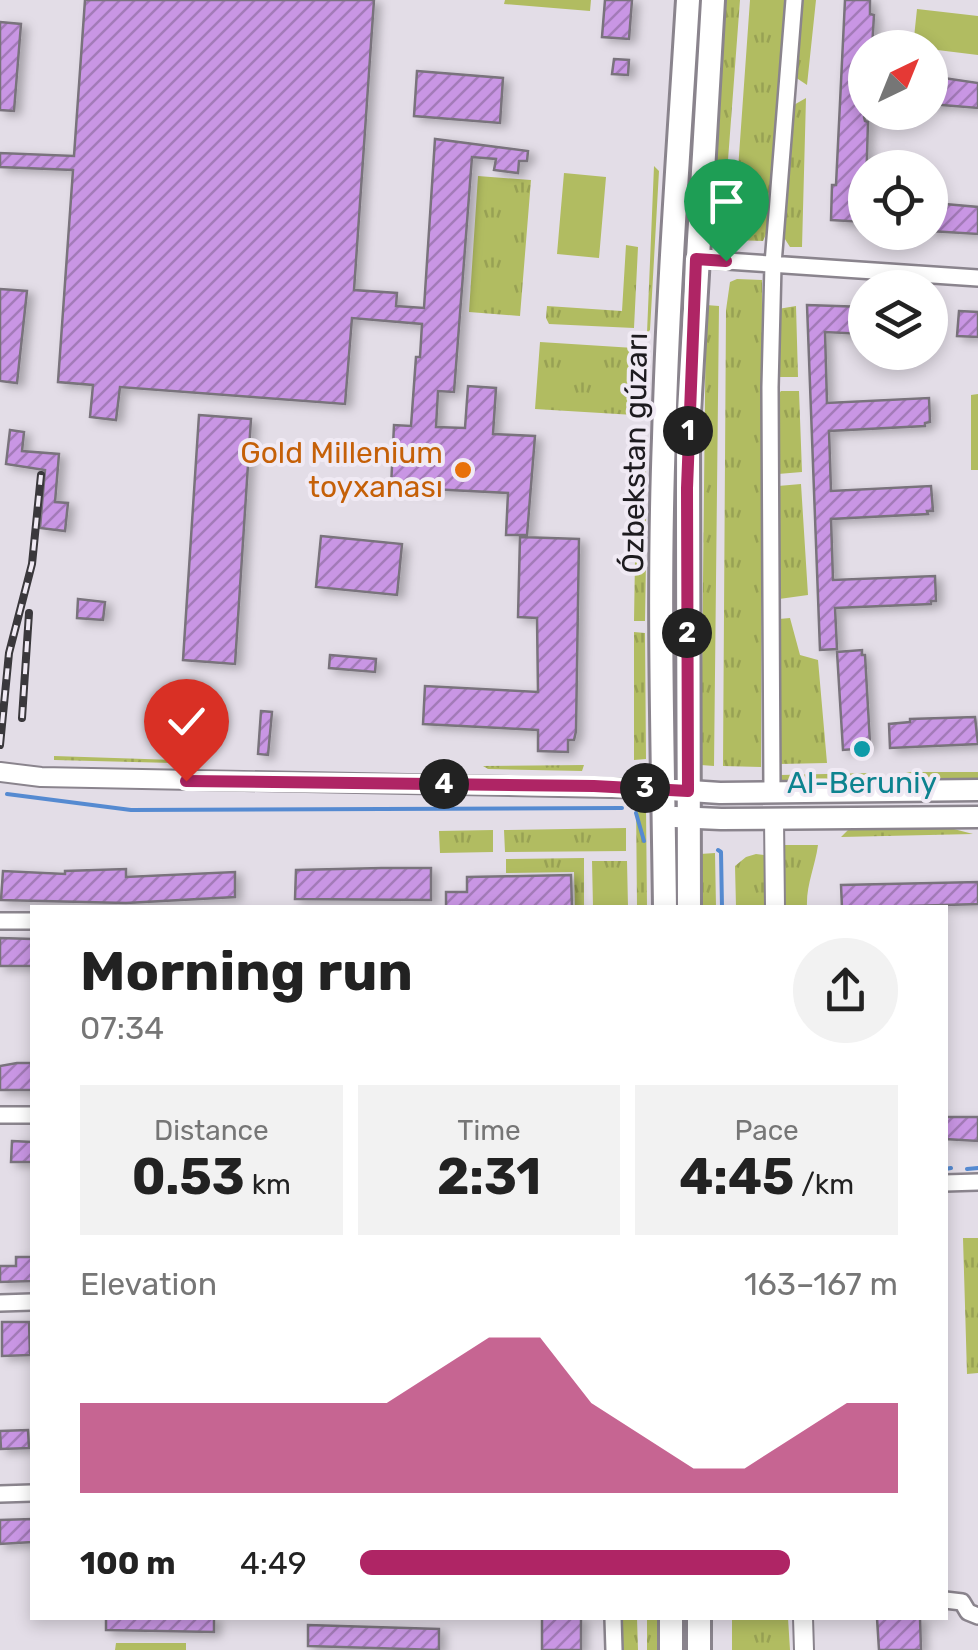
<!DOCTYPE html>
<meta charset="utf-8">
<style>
body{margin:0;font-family:Rubik,sans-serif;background:#f2f2f2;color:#222;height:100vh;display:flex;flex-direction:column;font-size:38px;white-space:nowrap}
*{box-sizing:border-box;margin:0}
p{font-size:32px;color:#767676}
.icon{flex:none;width:55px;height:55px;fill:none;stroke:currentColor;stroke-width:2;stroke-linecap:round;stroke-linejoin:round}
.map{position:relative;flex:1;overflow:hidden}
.sheet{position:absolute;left:30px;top:905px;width:918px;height:715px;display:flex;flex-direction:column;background:#fff;border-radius:0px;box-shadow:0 5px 15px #0003}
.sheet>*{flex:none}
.needle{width:65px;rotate:43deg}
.fabs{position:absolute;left:848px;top:30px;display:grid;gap:20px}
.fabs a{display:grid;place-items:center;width:100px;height:100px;border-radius:50%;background:#fff;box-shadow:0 5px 15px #0003;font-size:50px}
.pin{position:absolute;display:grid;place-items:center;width:85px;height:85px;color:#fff;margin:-102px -42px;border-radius:50% 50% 50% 0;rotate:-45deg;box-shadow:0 0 10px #0007}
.pin .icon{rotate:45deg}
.km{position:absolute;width:50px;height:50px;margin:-25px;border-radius:50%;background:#222;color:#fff;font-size:28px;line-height:50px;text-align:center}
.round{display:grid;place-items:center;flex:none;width:105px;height:105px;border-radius:52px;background:#f2f2f2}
.summary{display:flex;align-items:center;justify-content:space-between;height:170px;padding:0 50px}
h1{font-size:55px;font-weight:700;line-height:75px}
.stats{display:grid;grid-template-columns:repeat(3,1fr);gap:15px;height:170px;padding:10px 50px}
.stats div{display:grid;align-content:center;border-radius:0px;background:#f2f2f2;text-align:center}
.stats b{font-size:50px;font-weight:700}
.stats small{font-size:28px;font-weight:400}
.stats p{font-size:28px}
.chart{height:280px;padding:20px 50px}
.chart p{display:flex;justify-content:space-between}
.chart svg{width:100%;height:180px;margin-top:10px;fill:#af2565;opacity:.7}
ul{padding:0 50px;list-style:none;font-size:32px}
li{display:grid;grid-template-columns:160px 120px 1fr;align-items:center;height:75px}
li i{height:25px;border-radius:12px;background:#af2565}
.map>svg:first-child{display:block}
.grass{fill:url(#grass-tufts)}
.garden{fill:#b1bc61}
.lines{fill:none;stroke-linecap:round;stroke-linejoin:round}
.stream{stroke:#558ad1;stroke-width:4}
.building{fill:url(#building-hatch);stroke:#79737c;stroke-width:2.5;filter:url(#shadow)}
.minor-casing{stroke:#8a848d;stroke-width:20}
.tertiary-casing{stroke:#8a848d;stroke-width:22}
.secondary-casing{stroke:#8a848d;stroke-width:25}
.primary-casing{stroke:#8a848d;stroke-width:28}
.minor{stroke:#fff;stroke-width:15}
.tertiary{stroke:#fff;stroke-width:18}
.secondary{stroke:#fff;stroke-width:20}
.primary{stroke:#fff;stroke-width:22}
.rail-casing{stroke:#3a383c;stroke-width:8}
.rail{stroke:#f0eaf4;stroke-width:4;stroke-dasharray:11;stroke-linecap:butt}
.route-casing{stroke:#fff;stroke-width:20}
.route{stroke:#af2565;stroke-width:12}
.food-dot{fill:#e8710a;stroke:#f0eaf4;stroke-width:4}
.culture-dot{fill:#0f9aa8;stroke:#f0eaf4;stroke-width:4}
.labels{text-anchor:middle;stroke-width:8;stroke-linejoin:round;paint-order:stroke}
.food-label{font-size:30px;fill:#c56008;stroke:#f0eaf4;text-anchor:end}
.street-label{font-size:30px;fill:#1d1b1f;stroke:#f0eaf4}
.culture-label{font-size:30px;fill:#0d838f;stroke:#f0eaf4}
</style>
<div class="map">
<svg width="978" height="1650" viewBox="0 0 978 1650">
<defs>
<pattern id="grass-tufts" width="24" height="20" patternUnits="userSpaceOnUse" patternTransform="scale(2.5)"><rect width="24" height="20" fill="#b1bc61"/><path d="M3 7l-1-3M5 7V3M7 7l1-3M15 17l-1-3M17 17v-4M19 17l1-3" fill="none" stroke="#98a154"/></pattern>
<pattern id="building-hatch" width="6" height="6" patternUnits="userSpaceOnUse" patternTransform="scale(2.5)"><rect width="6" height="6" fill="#c996e4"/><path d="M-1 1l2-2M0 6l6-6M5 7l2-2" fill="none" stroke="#a37ab8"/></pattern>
<filter id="shadow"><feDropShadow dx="6" dy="3.5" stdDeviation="5" flood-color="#0004"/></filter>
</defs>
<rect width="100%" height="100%" fill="#e3dde7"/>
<path class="grass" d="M725 0H740L722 240 712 237 708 231Z
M750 0H786L770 225 763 241 733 240Z
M799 0H816L807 85 795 77Z
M806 98 802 247H790L783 236 792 106Z
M654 166 659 171 650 330 647 333Z
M478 176 531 180 520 316 469 312Z
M626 245 638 247 634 328 549 324 546 318 547 306 622 311Z
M737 279 762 280 761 767 723 766 726 310 730 282Z
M706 305 719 306 714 766 701 765Z
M796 306 798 377H780L776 371 778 309Z
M540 342 634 348V415L535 409Z
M781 391H799L802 472 778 474 777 396Z
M637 466 646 470V551H636Z
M801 484 808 595 779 599 778 486Z
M635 559H646L645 621H634Z
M790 618 800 655 818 660 827 763 780 764 779 619Z
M634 632 645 633 646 759 634 760Z
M54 756 175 760 173 763 54 760Z
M584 765 582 771 488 769 483 766Z
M906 772H978V778H932Z
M870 773 847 780 788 782 781 780 780 775Z
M636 799 646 808 647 907H637Z
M626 828V851L505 852 504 830Z
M950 828 973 834 841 837 848 830Z
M493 830V852L440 853 439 831Z
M780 845H818C815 867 806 885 807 907H782Z
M715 853 716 907H701L700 854Z
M756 854 764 855 766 907H736L735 866 746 857Z
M584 858V907H575L574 872 506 873V859Z
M592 861H627L628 907H593Z
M963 1238H978V1373L967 1374Z
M620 1618H637L638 1650H620Z
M647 1618H660V1650H647Z
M788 1618 790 1650H732V1619Z
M116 1643H186V1650H115Z"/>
<path class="garden" d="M505 0H591L590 11 504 4Z
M917 9 978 16V55L913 47Z
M564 173 606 177 599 258 557 254Z
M978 394V470H971V395Z"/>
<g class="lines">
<path class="stream" d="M7 794 131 810 622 808
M636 813 644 841
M718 850 721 852 722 908
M945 1169 951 1168
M967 1169 978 1168"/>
</g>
<path class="building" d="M85 0H374L354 290 397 293 396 306 424 308 435 139 528 151 527 161H519L518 173 494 170 496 159 472 157 454 392 438 391 436 427 465 428 468 386 496 388 493 434 535 436 527 535H506L508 493 391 487 394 425 411 426 416 357H420L422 324 352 318 345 404 120 387 116 420 90 417 93 385 58 382 73 170 0 167V153L74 156Z
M605 0H632L629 39 602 37Z
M845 0H870V14L874 15 872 48H865L864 117 865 121 868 122 865 222 831 220 832 185H836Z
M0 22 21 24 14 111 0 110Z
M614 59 629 60 628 75 612 74Z
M417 71 503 78 500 123 414 116Z
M930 76 978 83V108L930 104Z
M945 204 978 207V234L930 231V206L945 207Z
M0 289 27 291 17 383 0 381Z
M807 305 865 307V334L825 332 827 403 929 398 930 422 925 423V426L829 431 831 491 931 486 933 511H927L928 514 831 519 833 580 935 576 936 601H931V604L835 608 837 649 820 650Z
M959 311 978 312V337L957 336Z
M199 415 251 419 235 664 183 660Z
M10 430 24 432 22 451 59 454 55 502 68 503 65 531 40 528 45 470 6 464Z
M321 536 402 544 397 595 316 587Z
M520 537 579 539 576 731 574 740H568V752L538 751V730L423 724 425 686 538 692 537 618 518 617Z
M78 599 105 602 103 620 77 618Z
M862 650V655H865L870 743 868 748 843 750 837 652Z
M330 655 376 659 375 672 329 668Z
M261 711 272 712 268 755 258 754Z
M975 717 978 744 890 748 889 724 910 722V719Z
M382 868H431V900L295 899 296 870Z
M126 869V877L235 872V897L126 903 1 900 3 871 65 874V871Z
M571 875 572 908H446V892H467V877Z
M978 882V904L842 908 841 885Z
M0 938 32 939V966H0Z
M17 1063H32V1090H0V1066Z
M945 1117H978V1141L945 1139Z
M12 1141 32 1142V1162H11Z
M16 1257H32V1281L0 1282V1266H16Z
M2 1322H29L30 1355 2 1356Z
M28 1430 29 1448 1 1449 0 1431Z
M32 1519V1542L0 1544V1520Z
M106 1618H214V1632L106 1630Z
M542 1618H581V1650H542Z
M877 1618H920L921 1650H879Z
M308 1625 439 1629V1650L308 1646Z"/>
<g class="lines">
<g class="minor-casing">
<path id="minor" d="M697 259 978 278
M772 793 770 387 773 264 794 0
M0 921H32
M0 1115H32
M945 1183 978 1182
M0 1303 32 1302
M0 1494 32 1493
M945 1600 962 1602 968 1612 978 1616
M613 1618 614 1650"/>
</g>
<g class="tertiary-casing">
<path id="tertiary" d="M0 772 41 777 662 789
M774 819 775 908
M803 1618 804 1650"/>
</g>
<g class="secondary-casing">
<path id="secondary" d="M675 790 720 793 978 790
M675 817 721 819 978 817"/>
</g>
<g class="primary-casing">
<path id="primary" d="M665 908C663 751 658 595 664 438 668 292 679 146 688 0
M689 908 688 429 713 0
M671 1618V1650
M699 1618V1650"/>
</g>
<use href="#minor" class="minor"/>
<use href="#tertiary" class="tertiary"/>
<use href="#secondary" class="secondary"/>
<use href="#primary" class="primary"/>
<g class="rail-casing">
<path id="rail" d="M22 718 29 613
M0 745 9 653 32 564 41 475"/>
</g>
<use href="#rail" class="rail"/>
</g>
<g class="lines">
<g class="route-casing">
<path id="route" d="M186 781 594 786 688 791 687 488 696 259 726 261"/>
</g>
<use href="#route" class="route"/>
</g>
<circle class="food-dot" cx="463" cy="470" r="10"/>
<circle class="culture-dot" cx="862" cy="749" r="10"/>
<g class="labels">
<g class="food-label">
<text x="443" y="463">Gold Millenium<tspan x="443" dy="34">toyxanası</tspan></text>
</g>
<g class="street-label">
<text transform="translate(635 453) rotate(-89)" y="10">Ózbekstan gúzarı</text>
</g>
<g class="culture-label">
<text x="862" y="793">Al-Beruniy</text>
</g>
</g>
</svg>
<div class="fabs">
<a><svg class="needle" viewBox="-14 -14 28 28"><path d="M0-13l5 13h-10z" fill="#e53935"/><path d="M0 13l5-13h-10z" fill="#767676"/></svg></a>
<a><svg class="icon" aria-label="locate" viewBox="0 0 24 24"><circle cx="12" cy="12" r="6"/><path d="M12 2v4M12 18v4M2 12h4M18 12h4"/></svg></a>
<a><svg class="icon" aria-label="layers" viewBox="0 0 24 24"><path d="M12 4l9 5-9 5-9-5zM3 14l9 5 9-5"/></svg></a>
</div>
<div class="pin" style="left:726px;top:261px;background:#1e9e55"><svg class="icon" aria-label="arrive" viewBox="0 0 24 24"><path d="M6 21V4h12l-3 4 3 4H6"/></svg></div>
<div class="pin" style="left:186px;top:781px;background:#d93025"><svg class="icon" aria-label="check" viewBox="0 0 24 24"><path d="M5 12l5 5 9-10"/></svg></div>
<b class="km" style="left:688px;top:431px">1</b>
<b class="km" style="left:687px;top:633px">2</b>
<b class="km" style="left:645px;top:788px">3</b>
<b class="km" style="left:444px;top:784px">4</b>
<section class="sheet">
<div class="summary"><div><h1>Morning run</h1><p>07:34</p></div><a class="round"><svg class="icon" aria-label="share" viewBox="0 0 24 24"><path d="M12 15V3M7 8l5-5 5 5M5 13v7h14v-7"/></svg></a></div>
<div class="stats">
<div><p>Distance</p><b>0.53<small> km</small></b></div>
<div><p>Time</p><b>2:31</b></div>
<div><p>Pace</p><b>4:45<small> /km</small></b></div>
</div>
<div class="chart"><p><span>Elevation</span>163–167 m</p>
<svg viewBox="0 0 160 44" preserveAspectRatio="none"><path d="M0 44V22L10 22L20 22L30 22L40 22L50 22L60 22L70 14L80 6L90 6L100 22L110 30L120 38L130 38L140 30L150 22L160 22V44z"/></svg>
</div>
<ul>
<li><b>100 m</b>4:49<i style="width:80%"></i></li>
</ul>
</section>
</div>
